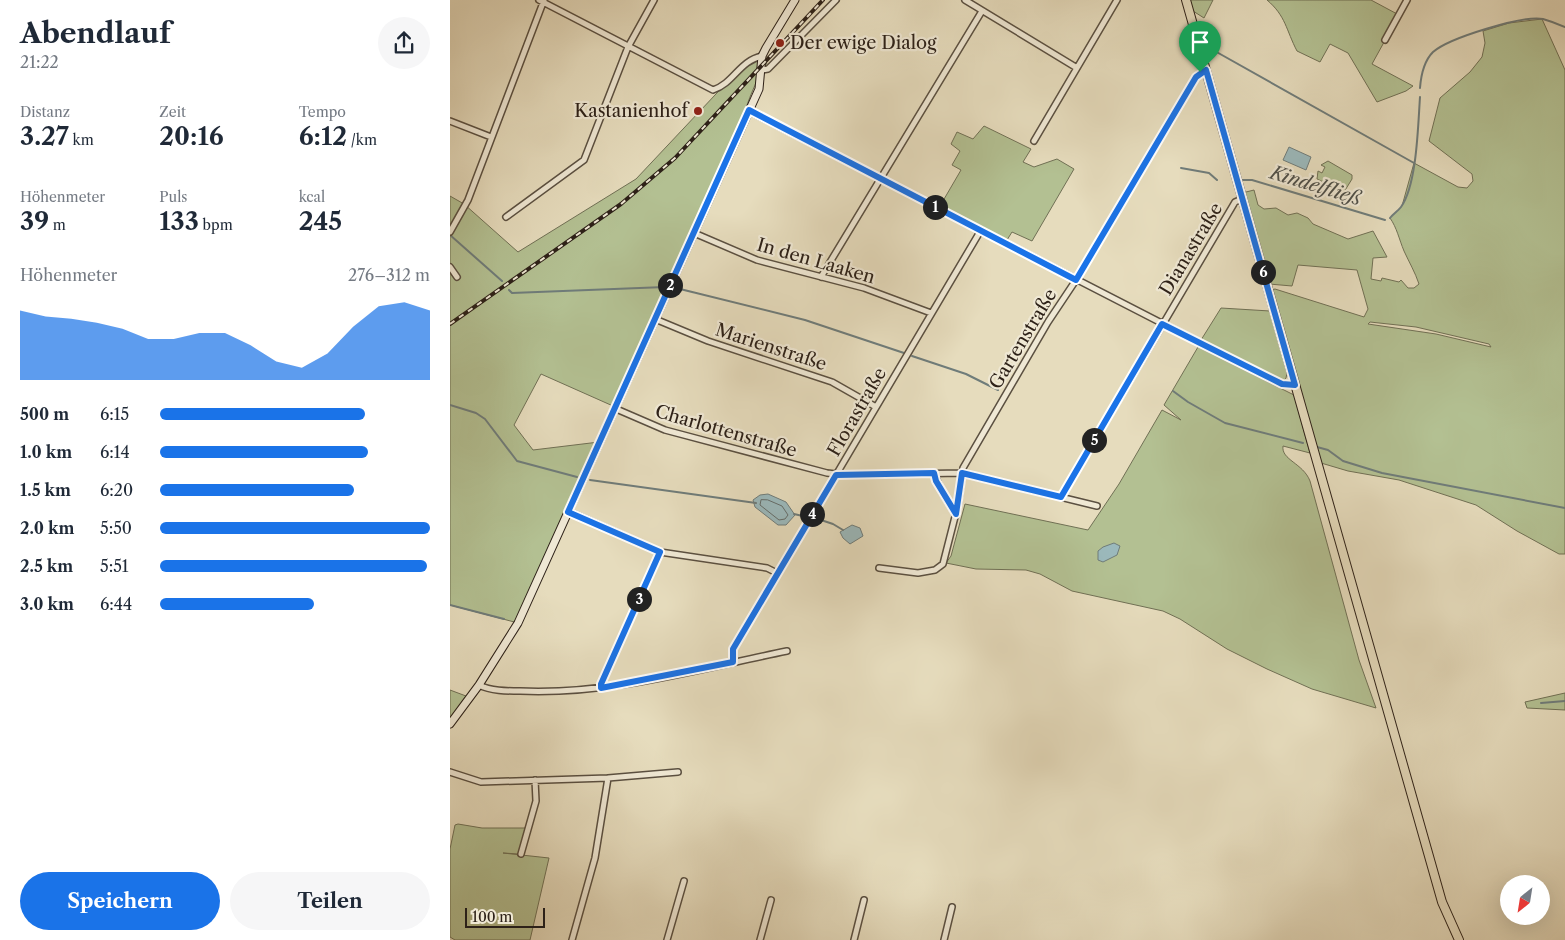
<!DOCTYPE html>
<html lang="de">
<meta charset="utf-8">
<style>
body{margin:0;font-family:"Libre Caslon Text",serif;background:#f6f6f7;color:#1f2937;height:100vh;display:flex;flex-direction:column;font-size:19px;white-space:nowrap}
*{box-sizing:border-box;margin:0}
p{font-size:16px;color:#747a83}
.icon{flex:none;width:28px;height:28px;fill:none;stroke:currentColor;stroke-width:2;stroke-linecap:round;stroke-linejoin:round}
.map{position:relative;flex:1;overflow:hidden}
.drawer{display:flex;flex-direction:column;background:#fff;width:450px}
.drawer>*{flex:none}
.needle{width:32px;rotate:210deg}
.fabs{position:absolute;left:1050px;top:875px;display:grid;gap:10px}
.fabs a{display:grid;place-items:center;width:50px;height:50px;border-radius:50%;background:#fff;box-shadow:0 5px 20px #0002;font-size:25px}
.scale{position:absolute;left:15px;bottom:12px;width:80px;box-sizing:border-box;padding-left:5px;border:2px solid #2d2118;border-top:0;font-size:14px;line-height:18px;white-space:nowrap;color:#2d2118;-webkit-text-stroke:4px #efe8d4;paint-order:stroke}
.pin{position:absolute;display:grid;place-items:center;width:42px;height:42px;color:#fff;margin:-51px -21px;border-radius:50% 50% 50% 0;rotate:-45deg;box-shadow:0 0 5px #0007}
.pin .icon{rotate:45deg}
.km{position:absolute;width:25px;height:25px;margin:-12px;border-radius:50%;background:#222;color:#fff;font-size:14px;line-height:25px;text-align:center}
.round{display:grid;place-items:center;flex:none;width:52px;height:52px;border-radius:26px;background:#f6f6f7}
.head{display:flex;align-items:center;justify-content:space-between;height:85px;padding:0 20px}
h1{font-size:28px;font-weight:700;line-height:38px}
.metrics{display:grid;grid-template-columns:repeat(3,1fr);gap:8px;height:85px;padding:5px 20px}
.metrics div{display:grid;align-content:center}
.metrics b{font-size:25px;font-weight:700}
.metrics small{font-size:14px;font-weight:400}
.metrics p{font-size:14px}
.chart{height:140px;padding:10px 20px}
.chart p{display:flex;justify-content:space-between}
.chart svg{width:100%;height:90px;margin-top:5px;fill:#1a73e8;opacity:.7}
.button{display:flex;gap:10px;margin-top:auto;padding:10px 20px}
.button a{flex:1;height:58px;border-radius:30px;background:#1a73e8;color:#fff;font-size:20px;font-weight:700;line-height:58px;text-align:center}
.button a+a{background:#f6f6f7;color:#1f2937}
ul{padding:0 20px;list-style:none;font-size:16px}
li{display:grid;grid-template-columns:80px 60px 1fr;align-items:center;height:38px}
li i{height:12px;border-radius:6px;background:#1a73e8}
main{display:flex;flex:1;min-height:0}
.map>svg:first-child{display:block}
.green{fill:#b3c092;stroke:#707055;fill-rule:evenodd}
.water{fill:#9bb9bc;stroke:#6f7c7a}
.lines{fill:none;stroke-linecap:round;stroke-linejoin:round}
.shore{stroke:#646d6a;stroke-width:1}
.stream{stroke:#6f7c7a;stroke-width:2}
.minor-casing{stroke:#5b5041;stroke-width:8}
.secondary-casing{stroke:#2d2118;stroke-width:9}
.primary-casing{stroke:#2d2118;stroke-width:10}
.minor{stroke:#efe8d4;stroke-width:5}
.secondary{stroke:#efe8d4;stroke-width:7}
.primary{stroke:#e6dcbd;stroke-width:8}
.rail-casing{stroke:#2d2118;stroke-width:4}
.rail{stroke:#efe8d4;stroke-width:2;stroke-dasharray:5.5;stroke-linecap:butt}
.route-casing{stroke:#fff;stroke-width:10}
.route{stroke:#1a73e8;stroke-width:6}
.poi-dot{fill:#8f2418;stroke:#efe8d4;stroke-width:2}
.labels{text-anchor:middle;stroke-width:4.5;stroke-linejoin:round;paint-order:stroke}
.poi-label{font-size:18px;fill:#2d2118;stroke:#efe8d4;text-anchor:start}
.street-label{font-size:18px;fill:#2d2118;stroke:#efe8d4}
.water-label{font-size:19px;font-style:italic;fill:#4e4f49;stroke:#efe8d4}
</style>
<main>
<section class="drawer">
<div class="head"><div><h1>Abendlauf</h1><p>21:22</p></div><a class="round"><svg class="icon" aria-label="share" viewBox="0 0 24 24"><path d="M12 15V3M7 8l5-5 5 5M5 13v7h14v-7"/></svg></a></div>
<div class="metrics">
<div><p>Distanz</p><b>3.27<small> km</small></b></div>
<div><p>Zeit</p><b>20:16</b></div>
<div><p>Tempo</p><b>6:12<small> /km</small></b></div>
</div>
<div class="metrics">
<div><p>Höhenmeter</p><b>39<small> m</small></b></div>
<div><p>Puls</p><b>133<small> bpm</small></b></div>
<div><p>kcal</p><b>245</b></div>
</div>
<div class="chart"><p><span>Höhenmeter</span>276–312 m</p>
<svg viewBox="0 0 160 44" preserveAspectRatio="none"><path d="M0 44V10L10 13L20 14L30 16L40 19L50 24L60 24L70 21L80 21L90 27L100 35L110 38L120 31L130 18L140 8L150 6L160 10V44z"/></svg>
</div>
<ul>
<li><b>500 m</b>6:15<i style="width:76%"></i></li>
<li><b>1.0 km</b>6:14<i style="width:77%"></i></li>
<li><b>1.5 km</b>6:20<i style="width:72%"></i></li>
<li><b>2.0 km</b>5:50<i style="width:100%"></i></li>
<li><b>2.5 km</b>5:51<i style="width:99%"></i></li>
<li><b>3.0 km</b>6:44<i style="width:57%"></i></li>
</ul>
<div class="button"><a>Speichern</a><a>Teilen</a></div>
</section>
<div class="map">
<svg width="1115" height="940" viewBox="0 0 1115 940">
<rect width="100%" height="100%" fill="#e6dcbd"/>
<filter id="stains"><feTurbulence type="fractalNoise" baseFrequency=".004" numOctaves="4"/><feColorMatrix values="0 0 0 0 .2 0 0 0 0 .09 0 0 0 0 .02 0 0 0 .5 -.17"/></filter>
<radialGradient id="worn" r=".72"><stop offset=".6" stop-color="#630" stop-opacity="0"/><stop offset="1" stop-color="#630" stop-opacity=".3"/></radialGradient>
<path class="green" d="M740 0H763L754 18 743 11Z
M817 0H921L949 15 922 64 963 86 956 91 927 102 898 53 880 44 870 62 847 51C836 30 836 16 817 0Z
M1092 19 1115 70V554H1109L1067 531 1026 505 949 480 898 471 871 463 821 290 825 289 914 317 918 309 907 270 848 265 842 286 819 284 792 193 804 190 808 205 814 209 826 208 838 215 847 213 858 218 863 224 898 239 923 231 937 257 923 258 921 279 931 281 932 278 949 282 951 280 958 288H964L969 284C965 272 959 262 954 251 949 239 947 228 940 218L952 206 964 163 1008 187 1017 188 1023 181 1022 174 979 141 990 98 1020 72 1032 57 1035 43 1033 31 1059 23ZM920 322 966 327 1039 344 1041 347 986 334 918 324Z
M309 57 317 63C307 77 293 111 291 128L163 406 91 374 64 425 83 450 149 442 68 623 0 605V196L14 204 68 252 186 179 297 61Z
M534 126 581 149 573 162 584 167 607 159 624 169 582 241 562 232 557 240 490 206 511 170 502 165 510 151 501 144 507 132 523 139Z
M878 161 902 175V179L894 192 867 179 868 171 872 173 875 167 871 165Z
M771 308 820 311 837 373 836 378 832 383 751 340Z
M748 347 844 395 860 453 833 446C831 460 853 463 860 481L909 660 926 708 862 689 817 669 777 649 730 619 713 611 622 591 590 574 576 570 526 569 496 563 501 556 515 504 638 530 669 484 712 410 731 420 714 405Z
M0 690 16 696 0 719Z
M1115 693V710L1077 708 1075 702Z
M8 824 32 828H76L69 854 53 853 99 858 80 940H5L0 937V849L5 825Z"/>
<path class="water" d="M839 147 861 157 856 170 833 160Z
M318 494 336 502 345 515 336 525H328L305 507 303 500 310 495Z
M402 525 410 528 413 536 400 544 393 538 390 532Z
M664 543 670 546 667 555 653 562 648 560V551L653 547Z"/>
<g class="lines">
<path class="shore" d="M318 500 332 506 338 515 335 519 329 520 310 505 311 500Z"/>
<path class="stream" d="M763 50 964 163
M970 88C971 75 974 61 983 52 999 38 1073 15 1093 19 1100 21 1108 24 1115 27
M731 168 759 173 767 180
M790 180H802L935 220
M940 218C943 214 948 211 951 207 967 185 968 125 970 97
M0 235 52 281
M226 288 355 320 454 353
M59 290 62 293 215 287
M462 356 516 374 548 390
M723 391 738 402 775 423 853 443
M0 405 26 413 35 419 67 461 127 477
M867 447 878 450 893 461 932 473 1115 508
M140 480 306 503
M344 514 357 517
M365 518 383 524 393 530
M0 605 54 619
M1091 703 1115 701"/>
<g class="minor-casing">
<path id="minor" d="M89 0 263 90C284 83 289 61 312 56
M515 0 627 68
M935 40 957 0
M312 70 318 69 386 0
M299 111 832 385H845
M0 121 41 137
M584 141 667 0
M56 217 134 160 178 47 204 0
M0 232 18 200 94 0
M244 233 307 260 414 288 481 313
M0 267 7 277
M371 277 532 11
M205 319 258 341 382 382 426 407
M164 408 215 430 377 473 395 475 512 473 647 506
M484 473 492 492 506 515
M611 497 785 202 792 199
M118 511 210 552 317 568 327 573
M429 568 468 573 485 570 493 564 508 505 513 468 598 322 626 280 746 77 756 70
M283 662V649L531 230
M29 685C41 691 56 691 70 691 160 695 249 669 337 651
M151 688V684L210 552
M0 772 31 782 158 778 145 858 122 940
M158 778 228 772
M71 854 86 801 85 780
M217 940 234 881
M310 940 321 900
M404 940 414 900
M494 940 502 907"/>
</g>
<g class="secondary-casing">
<path id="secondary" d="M0 724 29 685 68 623 309 89 312 56 316 48 345 0"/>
</g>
<g class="primary-casing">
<path id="primary" d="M736 0 992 902 1009 940"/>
</g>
<use href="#minor" class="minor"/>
<use href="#secondary" class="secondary"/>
<use href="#primary" class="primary"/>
<g class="rail-casing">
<path id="rail" d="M0 324 171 204 225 158 373 0"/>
</g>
<use href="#rail" class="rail"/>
</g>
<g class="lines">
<g class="route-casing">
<path id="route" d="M756 70 845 385 832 384 712 324 611 497 512 473 506 514 486 481 484 473 386 475 283 649V662L151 688V684L210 552 118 512 299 110 626 280 746 77Z"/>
</g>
<use href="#route" class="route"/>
</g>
<g class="poi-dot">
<circle cx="330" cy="43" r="5"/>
<circle cx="248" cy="111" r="5"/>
</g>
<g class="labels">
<g class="poi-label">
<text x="340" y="49">Der ewige Dialog</text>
<text x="238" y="117" text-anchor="end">Kastanienhof</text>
</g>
<g class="street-label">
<text transform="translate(741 249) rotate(-59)" y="6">Dianastraße</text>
<text transform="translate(366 261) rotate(16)" y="6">In den Laaken</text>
<text transform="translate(573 339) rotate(-59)" y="6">Gartenstraße</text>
<text transform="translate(321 347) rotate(18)" y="6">Marienstraße</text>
<text transform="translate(407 412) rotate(-60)" y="6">Florastraße</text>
<text transform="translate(276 431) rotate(16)" y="6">Charlottenstraße</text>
</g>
<g class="water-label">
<text transform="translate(866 185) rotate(17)" y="7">Kindelfließ</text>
</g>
</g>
<rect width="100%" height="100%" filter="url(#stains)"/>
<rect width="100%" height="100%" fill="url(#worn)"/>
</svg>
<div class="fabs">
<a><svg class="needle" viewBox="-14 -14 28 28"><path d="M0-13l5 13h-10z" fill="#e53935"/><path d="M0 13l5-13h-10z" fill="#747a83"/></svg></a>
</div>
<div class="scale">100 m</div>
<div class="pin" style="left:750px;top:72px;background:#1e9e55"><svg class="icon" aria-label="arrive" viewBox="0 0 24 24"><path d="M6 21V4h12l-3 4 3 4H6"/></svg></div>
<b class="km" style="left:485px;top:207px">1</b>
<b class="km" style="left:220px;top:285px">2</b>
<b class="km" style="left:189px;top:599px">3</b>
<b class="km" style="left:362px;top:514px">4</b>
<b class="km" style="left:644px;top:440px">5</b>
<b class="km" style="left:813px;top:272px">6</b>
</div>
</main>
